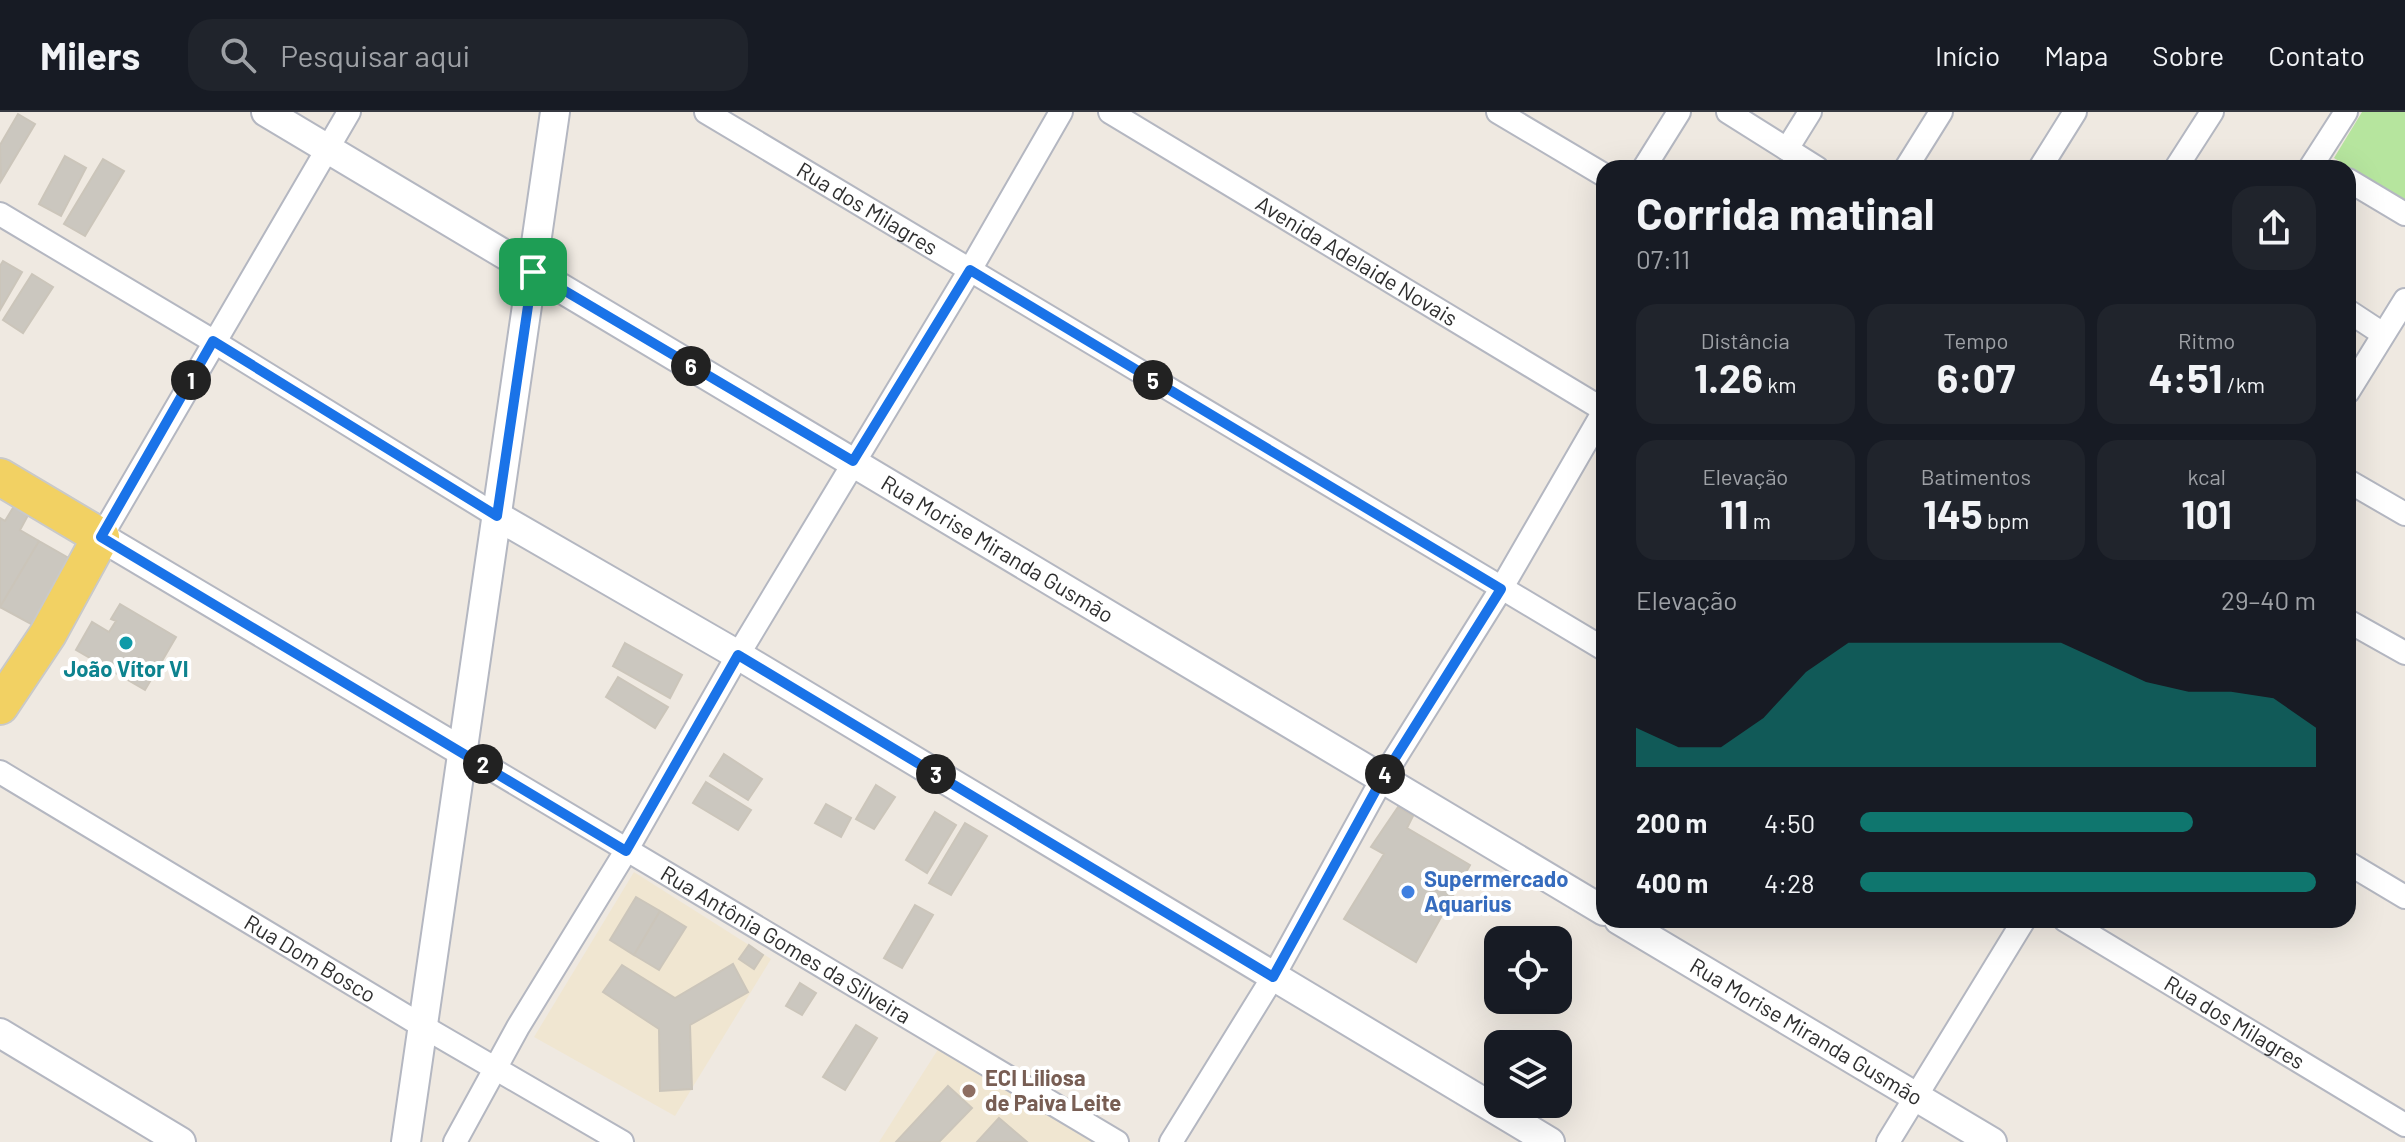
<!DOCTYPE html>
<html lang="pt">
<meta charset="utf-8">
<style>
body{margin:0;font-family:Barlow,sans-serif;background:#20242c;color:#f1f3f6;height:100vh;display:flex;flex-direction:column;font-size:30px;white-space:nowrap}
*{box-sizing:border-box;margin:0}
p{font-size:26px;color:#9ea1a6}
.icon{flex:none;width:44px;height:44px;fill:none;stroke:currentColor;stroke-width:2;stroke-linecap:round;stroke-linejoin:round}
.map{position:relative;flex:1;overflow:hidden}
.details{position:absolute;left:1596px;top:48px;width:760px;height:768px;display:flex;flex-direction:column;background:#171b24;border-radius:24px;box-shadow:0 8px 32px #0002}
.details>*{flex:none}
.fabs{position:absolute;left:1484px;top:814px;display:grid;gap:16px}
.fabs a{display:grid;place-items:center;width:88px;height:88px;border-radius:16px;background:#171b24;box-shadow:0 8px 32px #0002;font-size:40px}
.pin{position:absolute;display:grid;place-items:center;width:68px;height:68px;color:#fff;margin:-34px;border-radius:16px;box-shadow:0 4px 12px #0006}
.km{position:absolute;width:40px;height:40px;margin:-20px;border-radius:50%;background:#222;color:#fff;font-size:22px;line-height:40px;text-align:center}
.round{display:grid;place-items:center;flex:none;width:84px;height:84px;border-radius:24px;background:#20242c}
.headline{display:flex;align-items:center;justify-content:space-between;height:136px;padding:0 40px}
h1{font-size:44px;font-weight:700;line-height:60px}
.figures{display:grid;grid-template-columns:repeat(3,1fr);gap:12px;height:136px;padding:8px 40px}
.figures div{display:grid;align-content:center;border-radius:20px;background:#20242c;text-align:center}
.figures b{font-size:40px;font-weight:700}
.figures small{font-size:22px;font-weight:400}
.figures p{font-size:22px}
.chart{height:224px;padding:16px 40px}
.chart p{display:flex;justify-content:space-between}
.chart svg{width:100%;height:144px;margin-top:8px;fill:#0f766e;opacity:.7}
ul{padding:0 40px;list-style:none;font-size:26px}
li{display:grid;grid-template-columns:128px 96px 1fr;align-items:center;height:60px}
li i{height:20px;border-radius:10px;background:#0f766e}
header{display:flex;align-items:center;gap:48px;box-sizing:border-box;height:112px;padding:0 40px;background:#171b24;border-bottom:2px solid #363941}
header strong{font-size:38px}
nav{display:flex;gap:44px;margin-inline-start:auto;font-size:28px}
.search{width:560px;height:72px;background:#20242c;display:flex;align-items:center;gap:20px;box-sizing:border-box;padding:0 28px;border-radius:24px;color:#9ea1a6;font-size:30px}
.map>svg:first-child{display:block}
.education{fill:#f0e6d1}
.green{fill:#b6e59e}
.building{fill:#cbc7bf;stroke:#cbc5ba;stroke-width:2}
.lines{fill:none;stroke-linecap:round;stroke-linejoin:round}
.minor-casing{stroke:#b4b7c1;stroke-width:26}
.tertiary-casing{stroke:#b4b7c1;stroke-width:32}
.primary-casing{stroke:#c9c9c9;stroke-width:40}
.minor{stroke:#fff;stroke-width:22}
.tertiary{stroke:#fff;stroke-width:28}
.primary{stroke:#f2d163;stroke-width:36}
.route-casing{stroke:#fff;stroke-width:16}
.route{stroke:#1a73e8;stroke-width:10}
.culture-dot{fill:#0f9aa8;stroke:#fff;stroke-width:3}
.shop-dot{fill:#3f7fe0;stroke:#fff;stroke-width:3}
.education-dot{fill:#8d6e63;stroke:#fff;stroke-width:3}
.labels{text-anchor:middle;stroke-width:8;stroke-linejoin:round;paint-order:stroke}
.street-label{font-size:22px;fill:#2e2e2e;stroke:#fff}
.culture-label{font-size:22px;font-weight:bold;fill:#0d838f;stroke:#fff}
.shop-label{font-size:22px;font-weight:bold;fill:#366cbe;stroke:#fff;text-anchor:start}
.education-label{font-size:22px;font-weight:bold;fill:#785e54;stroke:#fff;text-anchor:start}
</style>
<header>
<strong>Milers</strong>
<div class="search"><svg class="icon" aria-label="search" viewBox="0 0 24 24"><circle cx="10" cy="10" r="6"/><path d="M15 15l6 6"/></svg>Pesquisar aqui</div>
<nav><a>Início</a><a>Mapa</a><a>Sobre</a><a>Contato</a></nav>
</header>
<div class="map">
<svg width="2405" height="1030" viewBox="0 0 2405 1030">
<rect width="100%" height="100%" fill="#efe9e1"/>
<path class="education" d="M634 760 771 847 675 1004 534 925Z
M944 928 1107 1030H879Z"/>
<path class="green" d="M2362 0H2405V89L2334 46Z"/>
<path class="building" d="M18 2 35 12 1 69 0 33Z
M65 44 86 56 61 104 39 92Z
M103 47 124 59 85 124 64 112Z
M3 149 22 160 0 198V154Z
M32 162 53 175 23 221 3 208Z
M19 386 33 394 20 418 39 429 0 495V406L5 409Z
M39 429 81 453 42 518 0 495Z
M120 492 176 525 145 578 76 538 92 510 109 520 116 509 111 507Z
M625 531 682 563 670 586 613 554Z
M618 565 668 595 655 616 606 585Z
M724 642 762 667 748 688 710 664Z
M706 670 751 698 738 718 693 691Z
M876 673 895 685 874 717 856 707Z
M826 692 851 706 841 725 815 711Z
M1398 695 1413 704 1407 716 1470 753 1416 850 1344 807 1384 742 1371 735Z
M935 700 956 713 927 761 906 748Z
M965 711 987 724 951 783 929 771Z
M636 785 660 799 634 843 610 828Z
M915 793 933 803 902 856 884 846Z
M660 799 686 815 659 858 634 843Z
M749 833 763 843 754 857 739 847Z
M733 852 748 880 690 913 692 977 660 979 659 917 603 880 622 853 675 886Z
M800 871 816 881 802 903 786 894Z
M856 913 877 926 845 978 823 965Z
M948 974 972 996 939 1030H896Z
M999 1006 1027 1030H977Z"/>
<g class="lines">
<g class="minor-casing">
<g id="minor">
<path id="s1" d="M706 0 1604 537"/>
<path id="s2" d="M1110 0 1604 298"/>
<path d="M1498 0 1604 63"/>
<path d="M1728 0 1817 56"/>
<path d="M1787 37 1810 0"/>
<path d="M1644 56 1679 0"/>
<path d="M1906 56 1941 0"/>
<path d="M2040 56 2075 0"/>
<path d="M2176 56 2212 0"/>
<path d="M2310 56 2346 0"/>
<path d="M2348 68 2405 102"/>
<path d="M0 102 213 229 497 404"/>
<path d="M2348 199 2383 222"/>
<path d="M2348 280 2405 188"/>
<path d="M2348 369 2405 402"/>
<path d="M101 425 349 0"/>
<path d="M2348 509 2405 541"/>
<path id="s3" d="M463 640 1117 1030"/>
<path id="s4" d="M0 660 424 915 622 1030"/>
<path d="M2348 751 2405 785"/>
<path id="s5" d="M2065 808 2405 1013"/>
<path d="M455 1030 518 915 626 739 738 543 970 158 1061 0"/>
<path d="M1171 1030 1273 865 1382 667 1501 477 1604 299"/>
<path d="M1888 1030 2024 808"/>
</g>
</g>
<g class="tertiary-casing">
<g id="tertiary">
<path id="s6" d="M266 0 1604 799"/>
<path d="M497 404 738 543 1550 1030"/>
<path d="M101 425 463 640"/>
<path id="s7" d="M1619 808 1992 1030"/>
<path d="M0 921 181 1030"/>
<path d="M406 1030 555 0"/>
</g>
</g>
<g class="primary-casing">
<path id="primary" d="M0 365 101 425 48 522 0 594"/>
</g>
<use href="#minor" class="minor"/>
<use href="#tertiary" class="tertiary"/>
<use href="#primary" class="primary"/>
</g>
<g class="lines">
<g class="route-casing">
<path id="route" d="M970 158 1501 477 1382 667 1273 865 738 543 626 739 101 425 213 229 497 404 533 160 853 349Z"/>
</g>
<use href="#route" class="route"/>
</g>
<circle class="culture-dot" cx="126" cy="531" r="8"/>
<circle class="shop-dot" cx="1408" cy="780" r="8"/>
<circle class="education-dot" cx="969" cy="979" r="8"/>
<g class="labels">
<g class="street-label">
<text dy="8" stroke="none"><textPath href="#s1" startOffset="188">Rua dos Milagres</textPath></text>
<text dy="8" stroke="none"><textPath href="#s2" startOffset="288">Avenida Adelaide Novais</textPath></text>
<text dy="8" stroke="none"><textPath href="#s6" startOffset="852">Rua Morise Miranda Gusmão</textPath></text>
<text dy="8" stroke="none"><textPath href="#s3" startOffset="376">Rua Antônia Gomes da Silveira</textPath></text>
<text dy="8" stroke="none"><textPath href="#s4" startOffset="362">Rua Dom Bosco</textPath></text>
<text dy="8" stroke="none"><textPath href="#s5" startOffset="198">Rua dos Milagres</textPath></text>
<text dy="8" stroke="none"><textPath href="#s7" startOffset="218">Rua Morise Miranda Gusmão</textPath></text>
</g>
<g class="culture-label">
<text x="126" y="565">João Vítor VI</text>
</g>
<g class="shop-label">
<text x="1424" y="775">Supermercado<tspan x="1424" dy="25">Aquarius</tspan></text>
</g>
<g class="education-label">
<text x="985" y="974">ECI Liliosa<tspan x="985" dy="25">de Paiva Leite</tspan></text>
</g>
</g>
</svg>
<div class="fabs">
<a><svg class="icon" aria-label="locate" viewBox="0 0 24 24"><circle cx="12" cy="12" r="6"/><path d="M12 2v4M12 18v4M2 12h4M18 12h4"/></svg></a>
<a><svg class="icon" aria-label="layers" viewBox="0 0 24 24"><path d="M12 4l9 5-9 5-9-5zM3 14l9 5 9-5"/></svg></a>
</div>
<div class="pin" style="left:533px;top:160px;background:#1e9e55"><svg class="icon" aria-label="arrive" viewBox="0 0 24 24"><path d="M6 21V4h12l-3 4 3 4H6"/></svg></div>
<b class="km" style="left:191px;top:268px">1</b>
<b class="km" style="left:483px;top:652px">2</b>
<b class="km" style="left:936px;top:662px">3</b>
<b class="km" style="left:1385px;top:662px">4</b>
<b class="km" style="left:1153px;top:268px">5</b>
<b class="km" style="left:691px;top:254px">6</b>
<section class="details">
<div class="headline"><div><h1>Corrida matinal</h1><p>07:11</p></div><a class="round"><svg class="icon" aria-label="share" viewBox="0 0 24 24"><path d="M12 15V3M7 8l5-5 5 5M5 13v7h14v-7"/></svg></a></div>
<div class="figures">
<div><p>Distância</p><b>1.26<small> km</small></b></div>
<div><p>Tempo</p><b>6:07</b></div>
<div><p>Ritmo</p><b>4:51<small> /km</small></b></div>
</div>
<div class="figures">
<div><p>Elevação</p><b>11<small> m</small></b></div>
<div><p>Batimentos</p><b>145<small> bpm</small></b></div>
<div><p>kcal</p><b>101</b></div>
</div>
<div class="chart"><p><span>Elevação</span>29–40 m</p>
<svg viewBox="0 0 160 44" preserveAspectRatio="none"><path d="M0 44V32L10 38L20 38L30 29L40 15L50 6L60 6L70 6L80 6L90 6L100 6L110 12L120 18L130 21L140 21L150 23L160 32V44z"/></svg>
</div>
<ul>
<li><b>200 m</b>4:50<i style="width:73%"></i></li>
<li><b>400 m</b>4:28<i style="width:100%"></i></li>
</ul>
</section>
</div>
